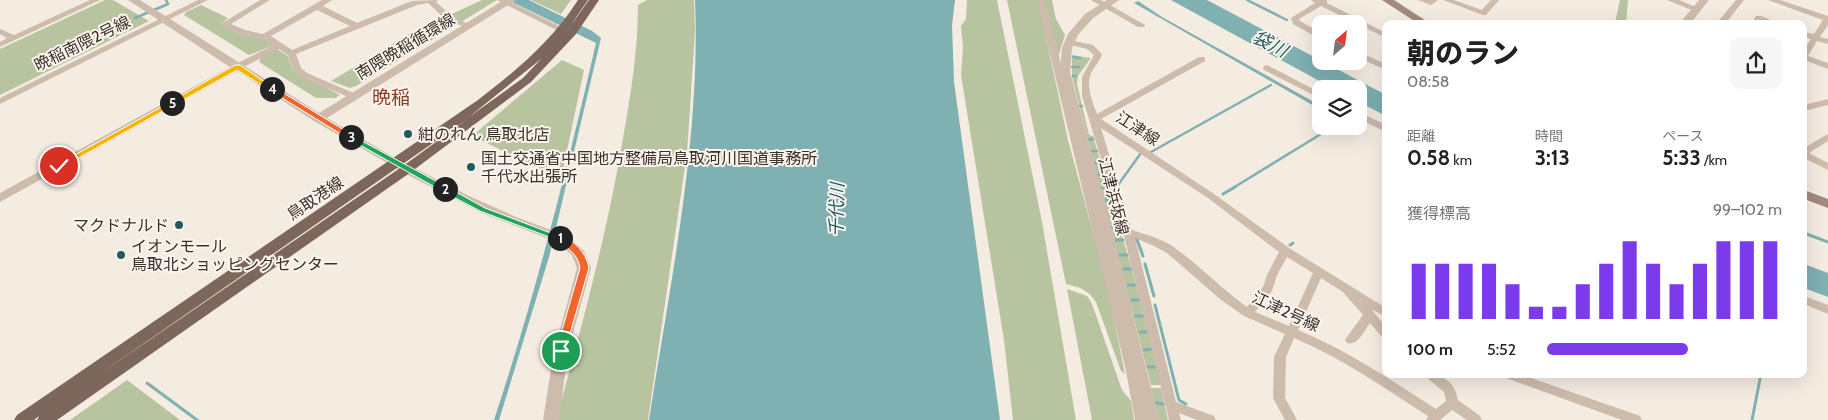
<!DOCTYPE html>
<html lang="ja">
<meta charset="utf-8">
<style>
body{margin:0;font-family:Cabin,"Noto Sans JP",sans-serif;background:#f6f6f6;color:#222;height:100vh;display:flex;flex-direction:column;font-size:19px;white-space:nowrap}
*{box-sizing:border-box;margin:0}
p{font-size:16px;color:#767676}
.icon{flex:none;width:28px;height:28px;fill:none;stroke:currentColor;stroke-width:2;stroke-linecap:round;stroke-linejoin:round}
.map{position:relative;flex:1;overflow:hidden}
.details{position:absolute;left:1382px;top:20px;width:425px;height:358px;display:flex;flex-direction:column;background:#fff;border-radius:10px;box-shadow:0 5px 20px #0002}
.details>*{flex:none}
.needle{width:32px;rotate:28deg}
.controls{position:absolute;left:1312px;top:15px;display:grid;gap:10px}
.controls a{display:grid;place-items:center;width:55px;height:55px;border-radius:10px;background:#fff;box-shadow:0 5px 20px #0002;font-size:25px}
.pin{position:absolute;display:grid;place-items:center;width:42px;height:42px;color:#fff;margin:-21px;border:2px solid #fff;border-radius:50%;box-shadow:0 1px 5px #0007}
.km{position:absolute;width:25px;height:25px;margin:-12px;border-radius:50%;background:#222;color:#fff;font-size:14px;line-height:25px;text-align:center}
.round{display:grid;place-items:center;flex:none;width:52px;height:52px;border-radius:10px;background:#f6f6f6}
.headline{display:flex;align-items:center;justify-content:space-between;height:85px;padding:0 25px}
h1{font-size:28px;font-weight:800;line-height:38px}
.figures{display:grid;grid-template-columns:repeat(3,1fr);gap:8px;height:85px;padding:5px 25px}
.figures div{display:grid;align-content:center}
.figures b{font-size:21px;font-weight:800}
.figures small{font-size:14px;font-weight:400}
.figures p{font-size:14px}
.chart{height:140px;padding:10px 25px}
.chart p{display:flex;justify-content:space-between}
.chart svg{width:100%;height:90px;margin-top:5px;stroke:#7c3aed;stroke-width:6}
ul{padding:0 25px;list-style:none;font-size:16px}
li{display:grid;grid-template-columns:80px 60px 1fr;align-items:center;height:38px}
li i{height:12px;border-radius:6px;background:#7c3aed}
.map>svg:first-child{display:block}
.green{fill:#b8c4a0}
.water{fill:#7fb0b2}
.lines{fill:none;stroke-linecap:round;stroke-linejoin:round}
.stream-far1{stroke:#7fb0b2;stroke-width:2.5}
.stream{stroke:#7fb0b2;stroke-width:3}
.minor{fill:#cdbbac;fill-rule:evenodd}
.tertiary{fill:#cdbbac;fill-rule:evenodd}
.secondary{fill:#a18a7d;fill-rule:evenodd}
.primary{fill:#7d675c;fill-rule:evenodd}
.split-1{fill:#f0652b;stroke:#fff}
.split-2{fill:#22a559;stroke:#fff}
.split-3{fill:#22a559;stroke:#fff}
.split-4{fill:#f0652b;stroke:#fff}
.split-5{fill:#f5b400;stroke:#fff}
.split-6{fill:#f5b400;stroke:#fff}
.poi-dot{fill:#1f5a5e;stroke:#fbf5ee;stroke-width:2}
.labels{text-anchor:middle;stroke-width:4;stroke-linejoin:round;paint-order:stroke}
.street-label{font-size:16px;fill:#3b302b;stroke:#fbf5ee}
.poi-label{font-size:16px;fill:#3b302b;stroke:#fbf5ee;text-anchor:start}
.water-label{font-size:18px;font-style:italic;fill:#1f5a5e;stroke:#fbf5ee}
.quarter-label{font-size:19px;fill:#8c3b22;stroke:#fbf5ee}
</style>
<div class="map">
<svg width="1828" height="420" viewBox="0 0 1828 420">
<rect width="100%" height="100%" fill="#f4ebe1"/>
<path class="green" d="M105 0H113L149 21 0 95V49Z
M482 0H497L356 86 350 88 331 81 409 34Z
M531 0H571L561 14Z
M647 0H694L695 32 687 153 648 420H556C581 329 606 238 622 144 630 98 638 52 638 5Z
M967 0H997L1042 222 1076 420H1013L1004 340 961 75 963 47 961 26 966 19Z
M1007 0H1038L1068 140 1106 281 1125 374 1121 371 1096 302C1088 290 1080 287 1066 284Z
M1042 0H1052L1056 19 1065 35 1058 57Z
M1620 0H1628L1626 24 1615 23Z
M201 5 228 18 221 24 238 33 267 39 274 45 249 55 184 15 186 12Z
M277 49 288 56 293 70 340 95 335 98H316L259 62 261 57Z
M1072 55 1091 58 1078 76 1077 84 1089 135 1093 136 1131 266 1161 385H1151L1072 77Z
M562 60 584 70 561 179 472 136Z
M1067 289 1087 296 1092 304 1122 390 1131 401 1134 420H1092Z
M127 380 180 420H70Z
M1151 388H1161L1168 420H1159Z"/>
<path class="water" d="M508 0H529L592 31 601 38 549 257 499 420H494C535 296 567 170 596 43Z
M695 0H955L952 25 954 82 1000 420H649C670 283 701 139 695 0Z
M1171 0H1207L1386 95V116L1359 102V89H1334Z
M1138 1 1162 17 1321 106V110L1134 3Z
M1804 264 1828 273V297L1804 288Z"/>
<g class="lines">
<path class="stream-far1" d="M1247 0 1287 20
M135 18 168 4 166 0
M1073 57 1080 58
M1072 67H1079
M1073 76H1076
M1080 106H1082
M1088 140 1093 139
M1092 151H1097
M1151 152 1271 85
M1095 163H1100
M1098 175H1103
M1118 185 1141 153
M1101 187H1107
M1233 188 1334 126"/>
<path class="stream" d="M1101 187H1107
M1223 194 1235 187
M1106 200H1111
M1109 213H1115
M1112 227H1119
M1804 233 1828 242
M1136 237 1143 256
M1116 240H1123
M1290 245 1293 243
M1120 255H1127
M1145 264 1154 296
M1124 269H1131
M1128 285H1135
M1132 300H1139
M1155 305 1179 400 1186 404
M1136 316H1143
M1140 332H1147
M1144 350 1151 349
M1148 367H1155
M147 383 197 420
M1156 403 1163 404
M1752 420 1761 374"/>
<path class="minor" d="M90 0H100L0 47V42L7 38 0 34V29L14 35Z
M198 0H208L0 104V98Z
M260 0H270L231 24 245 30 263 34 322 0H332L323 6 357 23 412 1 438 0 436 2 453 17 473 26 469 28 447 21 428 3 417 5 296 54 301 68 307 73 356 94 357 96 356 98 353 99 301 77 293 69 288 55 279 49 240 69H234L233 67 234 65 273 45C258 34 236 37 221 24ZM317 10 350 26 292 50 271 36Z
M497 0H507L567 30 566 32H560Z
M1037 0H1045L1138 371 1147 420H1135L1126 371Z
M1091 0H1101L1145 25 1144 27H1138Z
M1311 0H1327V3L1386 33V38L1321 6 1299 19 1300 21 1321 33V38H1318L1293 24 1291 18 1315 3Z
M1418 0H1438L1431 5Z
M1443 0H1454L1482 10 1491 0H1499L1486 15H1483Z
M1667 0H1679L1701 9 1700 11H1694Z
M1736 0H1744L1725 24H1716Z
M1768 0H1780L1828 16V25L1820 37 1828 39V44L1817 41 1808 56 1828 63V69L1804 60V49L1811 39 1804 37V32L1814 34 1823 20Z
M1756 16H1762L1779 24H1767L1761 21 1759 24H1751Z
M1066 40H1069L1093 45 1102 54C1100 61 1096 65 1092 71 1085 84 1092 101 1097 114L1199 57H1205V61L1101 119 1214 194 1289 248 1386 308V317L1371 309 1386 327V338L1382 337 1370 323C1364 331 1358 346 1347 343L1345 340 1347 337 1363 315 1343 292 1321 278 1298 330C1347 350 1391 380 1436 409L1446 401 1444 392 1426 377 1424 374C1443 373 1455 382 1458 400L1480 416 1482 420H1467L1452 410 1440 420H1426L1428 416C1384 388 1342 358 1294 338L1286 357 1285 398 1297 420H1285L1273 398 1274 357 1285 334 1244 316 1220 299 1167 253 1152 245 1135 238 1176 402 1214 416 1216 420H1197L1179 413 1181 420H1169L1123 232 1082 96V77L1094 55 1087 49 1066 44ZM1101 128 1208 198 1279 252 1267 275 1263 287 1247 307C1222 289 1200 266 1175 248 1163 239 1147 235 1132 230ZM1287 257 1313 273 1289 326 1255 312 1272 291 1277 275Z
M1359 52 1386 64V70L1359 58Z
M1267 65 1321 93V99L1264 70 1263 68 1264 66Z
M1828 99V105L1804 111V105Z
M1359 112 1386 125V132L1359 119Z
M1828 134V141L1809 153 1828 163V170L1804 158V148Z
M1804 296 1828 305V314L1804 304Z
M1501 374H1520L1640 416 1642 420H1622L1503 377Z"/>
<path class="tertiary" d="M128 0H140L319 113 504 0H516L327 118 395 158 467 195 516 217 567 236 584 251 591 268 568 351 559 420H543L554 351 577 268 572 255 557 242 482 213 410 176 314 121 237 71 0 202V193L230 67Z
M1107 0H1119L1093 18 1078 35 1072 48 1070 72 1107 210 1159 420H1143L1095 210 1060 72 1062 48 1068 34 1085 14Z
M1699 0H1709L1690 24H1679Z"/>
<path class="secondary" d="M1382 0H1394L1431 24H1419Z
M1804 190 1828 199V208L1804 199Z"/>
<path class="primary" d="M578 0H588L564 35 589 0H599L576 34 531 82 411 172 57 420H37L39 416 34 420H14L17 415 478 100C516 71 552 41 578 0ZM541 59 523 78 469 117ZM469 118 403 166 97 376Z"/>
</g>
<path class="split-1" d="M560 235C574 240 586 252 589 268L565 351 561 355 556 351 580 268C578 252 565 248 555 238Z"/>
<path class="split-2" d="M442 187H447L485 208 564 238 557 240 480 211 442 191Z"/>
<path class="split-3" d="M351 135 447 187 448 189 442 191 349 139V136Z"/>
<path class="split-4" d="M272 86 354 136 355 137 349 139 269 90Z"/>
<path class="split-5" d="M235 65H240L275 89 269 90 237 70 174 105 168 103Z"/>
<path class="split-6" d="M172 101 175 103 174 105 62 167 55 166Z"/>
<g class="poi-dot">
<circle cx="408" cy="134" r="5"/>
<circle cx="471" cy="167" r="5"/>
<circle cx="179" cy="225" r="5"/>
<circle cx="121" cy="255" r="5"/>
</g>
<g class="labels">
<g class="street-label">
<text transform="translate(82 43) rotate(-26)" y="6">晩稲南隈2号線</text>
<text transform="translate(405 46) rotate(-31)" y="6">南隈晩稲循環線</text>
<text transform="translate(1138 128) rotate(33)" y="6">江津線</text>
<text transform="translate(1114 196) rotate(76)" y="6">江津浜坂線</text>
<text transform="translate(315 198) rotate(-34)" y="6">鳥取港線</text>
<text transform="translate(1286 311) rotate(25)" y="6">江津2号線</text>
</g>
<g class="poi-label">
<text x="418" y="140">紺のれん 鳥取北店</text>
<text x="481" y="164">国土交通省中国地方整備局鳥取河川国道事務所<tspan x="481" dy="18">千代水出張所</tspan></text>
<text x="169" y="231" text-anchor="end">マクドナルド</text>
<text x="131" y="252">イオンモール<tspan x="131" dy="18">鳥取北ショッピングセンター</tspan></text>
</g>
<g class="water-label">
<text transform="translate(1270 44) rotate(28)" y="6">袋川</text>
<text transform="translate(837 210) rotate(-89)" y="6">千代川</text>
</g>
<g class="quarter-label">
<text x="391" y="104">晩稲</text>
</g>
</g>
</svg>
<div class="controls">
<a><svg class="needle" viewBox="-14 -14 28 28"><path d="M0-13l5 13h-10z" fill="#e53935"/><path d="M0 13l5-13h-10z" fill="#767676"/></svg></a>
<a><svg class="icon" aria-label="layers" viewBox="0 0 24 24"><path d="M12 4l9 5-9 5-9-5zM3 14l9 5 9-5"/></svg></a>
</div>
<div class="pin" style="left:561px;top:351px;background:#1e9e55"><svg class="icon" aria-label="arrive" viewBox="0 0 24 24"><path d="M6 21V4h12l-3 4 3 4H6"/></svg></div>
<div class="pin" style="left:59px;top:166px;background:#d93025"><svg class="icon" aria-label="check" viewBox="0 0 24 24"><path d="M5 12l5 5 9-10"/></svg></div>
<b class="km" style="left:560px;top:238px">1</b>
<b class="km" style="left:445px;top:189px">2</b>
<b class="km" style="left:351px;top:137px">3</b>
<b class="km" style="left:272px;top:89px">4</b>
<b class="km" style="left:172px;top:103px">5</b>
<section class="details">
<div class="headline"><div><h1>朝のラン</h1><p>08:58</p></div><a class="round"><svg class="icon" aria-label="share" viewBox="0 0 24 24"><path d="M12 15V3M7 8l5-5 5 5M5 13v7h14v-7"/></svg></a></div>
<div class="figures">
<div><p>距離</p><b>0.58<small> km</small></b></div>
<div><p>時間</p><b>3:13</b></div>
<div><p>ペース</p><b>5:33<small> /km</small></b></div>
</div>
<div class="chart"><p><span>獲得標高</span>99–102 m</p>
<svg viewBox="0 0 160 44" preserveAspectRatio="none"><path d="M5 44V17M15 44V17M25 44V17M35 44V17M45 44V27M55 44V38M65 44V38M75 44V27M85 44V17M95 44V6M105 44V17M115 44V27M125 44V17M135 44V6M145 44V6M155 44V6"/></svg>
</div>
<ul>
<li><b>100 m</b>5:52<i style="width:60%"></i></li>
</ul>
</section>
</div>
